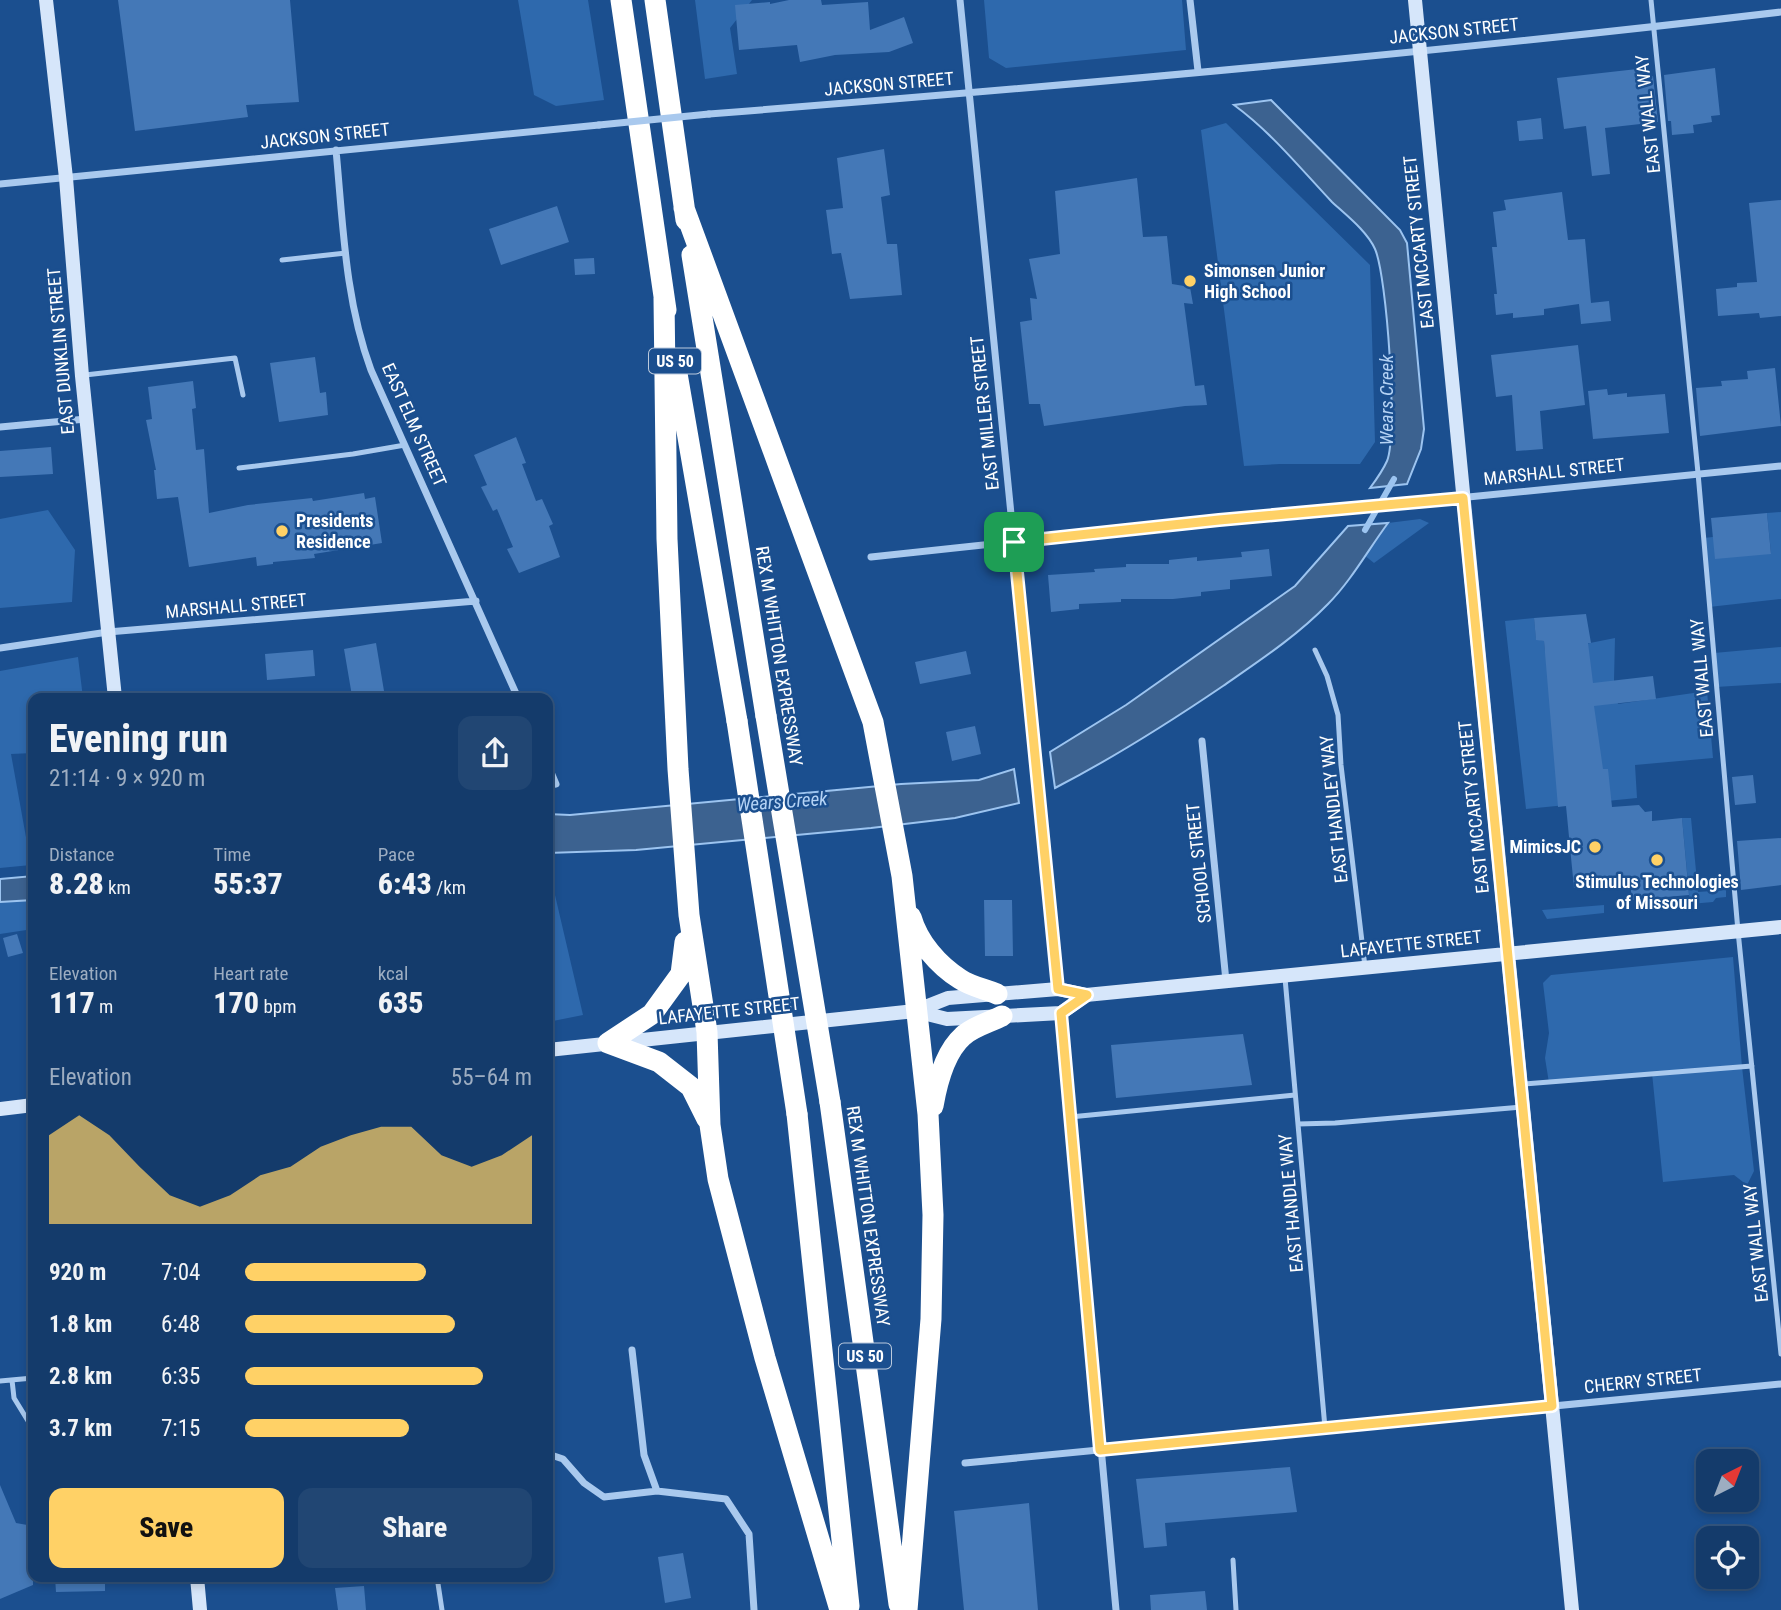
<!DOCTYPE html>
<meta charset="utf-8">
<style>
body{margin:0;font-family:"Roboto Condensed",sans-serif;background:#214673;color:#f1f3f6;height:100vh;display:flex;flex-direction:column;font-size:26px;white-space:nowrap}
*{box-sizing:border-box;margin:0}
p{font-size:23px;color:#9dadc1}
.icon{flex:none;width:38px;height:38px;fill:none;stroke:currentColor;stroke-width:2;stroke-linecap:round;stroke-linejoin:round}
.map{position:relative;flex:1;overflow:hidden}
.side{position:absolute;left:28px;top:693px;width:525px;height:889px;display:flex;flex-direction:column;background:#143b6b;border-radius:14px;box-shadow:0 4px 10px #0003,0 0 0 2px #33557e}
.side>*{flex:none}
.needle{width:46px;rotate:42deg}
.fabs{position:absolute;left:1696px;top:1449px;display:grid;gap:14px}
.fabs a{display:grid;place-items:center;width:63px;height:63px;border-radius:14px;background:#143b6b;box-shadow:0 4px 10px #0003,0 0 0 2px #33557e;font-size:35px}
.pin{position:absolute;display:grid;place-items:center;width:60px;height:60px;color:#fff;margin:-30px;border-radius:14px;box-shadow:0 4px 10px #0006}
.round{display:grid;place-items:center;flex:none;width:74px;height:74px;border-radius:14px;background:#214673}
.head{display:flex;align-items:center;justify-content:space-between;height:119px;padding:0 21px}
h1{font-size:38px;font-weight:800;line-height:52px}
.metrics{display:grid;grid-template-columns:repeat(3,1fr);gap:10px;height:119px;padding:7px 21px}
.metrics div{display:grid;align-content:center}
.metrics b{font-size:30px;font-weight:800}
.metrics small{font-size:19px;font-weight:400}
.metrics p{font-size:19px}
.chart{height:196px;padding:14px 21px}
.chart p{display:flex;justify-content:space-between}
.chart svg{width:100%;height:126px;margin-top:7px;fill:#ffd166;opacity:.7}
.button{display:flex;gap:14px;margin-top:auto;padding:14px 21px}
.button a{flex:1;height:80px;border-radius:14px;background:#ffd166;color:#111;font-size:28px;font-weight:800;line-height:80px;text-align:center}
.button a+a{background:#214673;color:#f1f3f6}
ul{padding:0 21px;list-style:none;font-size:23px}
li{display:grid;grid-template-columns:112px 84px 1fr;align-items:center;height:52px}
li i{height:18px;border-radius:9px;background:#ffd166}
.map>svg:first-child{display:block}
.green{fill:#2e69ad}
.water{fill:#3c6290;stroke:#9cc4f0;stroke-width:2}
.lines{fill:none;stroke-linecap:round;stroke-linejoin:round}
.stream{stroke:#9cc4f0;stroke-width:6}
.building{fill:#4478b7}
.service{stroke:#a9c9ee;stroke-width:5}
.minor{stroke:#a9c9ee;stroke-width:7}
.secondary{stroke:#d6e6fa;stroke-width:14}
.motorway{stroke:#fff;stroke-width:21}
.minor-bridge{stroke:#a9c9ee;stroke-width:7}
.motorway-bridge{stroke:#fff;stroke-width:21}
.route-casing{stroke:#fff;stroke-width:14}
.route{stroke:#ffd166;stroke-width:9}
.poi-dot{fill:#ffd166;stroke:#1b4f8f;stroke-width:2.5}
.labels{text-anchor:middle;stroke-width:5;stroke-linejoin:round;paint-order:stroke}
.shield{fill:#1b4f8f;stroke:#bbcadd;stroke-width:2}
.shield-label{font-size:16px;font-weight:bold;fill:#fff}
.street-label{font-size:18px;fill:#fff;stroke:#1b4f8f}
.poi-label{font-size:18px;font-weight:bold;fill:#fff;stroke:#1b4f8f;text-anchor:start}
.water-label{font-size:19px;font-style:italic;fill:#b5d3f5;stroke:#1b4f8f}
</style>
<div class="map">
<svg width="1781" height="1610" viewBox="0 0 1781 1610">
<rect width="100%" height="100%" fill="#1b4f8f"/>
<path class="green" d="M518 0H588L604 100 556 106 534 95Z
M695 0H752L730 28 737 74 705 79Z
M984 0H1182L1186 50 1006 68 989 58Z
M1226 123 1370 265 1375 442 1360 464H1280L1244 466 1201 130Z
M48 510 75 550 72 602 0 608V519Z
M1781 512V599L1709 607 1703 538 1713 537 1771 553 1767 513Z
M1420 519 1429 523 1374 563 1364 555 1388 523Z
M1534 618 1536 639 1544 641 1545 652 1615 638 1614 680 1618 704 1707 691 1713 758 1635 765 1637 798 1526 809 1505 621Z
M1781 647V683L1716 687 1714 653Z
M78 657 83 698H33V753L11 754 31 865 0 868V671Z
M1682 818H1691L1698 892 1726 890V897L1716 898 1713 902 1690 904Z
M548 877 551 878 583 1015 548 1022Z
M33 900V929L0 934V902Z
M1604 905V913L1547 919 1542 910Z
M1733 957 1742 1067 1754 1171 1747 1185 1734 1175 1663 1182 1652 1073 1549 1083 1545 1058 1549 1033 1543 983 1551 975Z"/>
<path class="water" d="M1271 100 1400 230 1407 243 1424 429 1421 449 1407 484 1370 488C1376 480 1383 470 1387 461 1398 435 1387 276 1375 249 1367 231 1346 215 1332 202 1300 168 1271 132 1234 105Z
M1388 523C1368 550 1351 581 1328 604 1297 636 1259 661 1223 686 1167 724 1115 757 1055 788L1050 752 1126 705 1295 586 1348 526Z
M1014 769 1019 803 955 818 871 828 636 850 548 853V814L570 815 901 784 979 780Z
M33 876V900L0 902V879Z"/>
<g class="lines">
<path class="stream" d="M1365 530 1394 479"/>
</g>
<path class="building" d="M118 0H290L299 102 246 105 248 117 135 131Z
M789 0H821L822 5 868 2 870 30 904 17 913 43 889 52 835 55 800 62 797 45 739 50 735 5 770 2V4Z
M1646 68 1647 77 1653 76 1658 122 1605 128 1610 174 1592 176 1586 126 1564 129 1557 78Z
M1715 68 1720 115 1711 116 1712 122 1693 125 1694 133 1672 135 1671 121H1668L1664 75Z
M1541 118 1543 139 1519 141 1517 121Z
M884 149 890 195 881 197 887 244H897L902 295 850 299 841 253 832 254 826 210 843 208 837 158Z
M1137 178 1143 237 1167 236 1172 284 1190 287 1193 304 1184 303 1195 386 1204 385 1207 405 1185 406 1044 426 1040 404H1029L1020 322 1032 320 1030 298 1037 299 1029 259 1060 254 1055 191Z
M1562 192 1568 240 1585 239 1591 303 1581 304 1609 301 1611 321 1581 324 1579 304 1544 309V315L1513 318V313L1496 315 1494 294H1497L1492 247H1497L1493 212 1506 210 1504 200Z
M1781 200V316L1760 318 1759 313 1718 316 1716 289 1737 287V283L1757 282 1749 203Z
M557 206 569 242 501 265 489 229Z
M594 258 595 274 575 275 574 259Z
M1578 345 1585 405 1540 411 1543 449 1516 451 1512 395 1496 397 1491 355Z
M315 357 320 393 326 392 328 415 279 422 270 363Z
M1775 368 1781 426 1700 436 1696 388 1722 386 1721 381 1748 379 1747 371Z
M193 381 196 408 192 409 196 450 204 449 209 513 248 505 312 498 313 501 364 493 365 499 375 497 382 543 314 554 315 558 273 562V564L257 566 256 557 189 567 178 497 157 499 154 470H156L146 420 152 419 148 387Z
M1607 389 1608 395 1627 393V397L1665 394 1669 433 1593 439 1588 391Z
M516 437 526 463 522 464 536 501 542 499 553 524 549 526 560 557 519 573 507 549 513 547 497 509 493 511 481 487 487 485 474 455Z
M51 447 53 474 0 477V451Z
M1767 513 1771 554 1715 559 1711 518Z
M1269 549 1272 576 1230 580V589L1201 592V596L1173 599H1121V602L1079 604V609L1051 612 1048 575 1095 572 1094 569 1126 567V564H1169V560L1197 557V561L1242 557 1241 552Z
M1586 614 1591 643H1588L1593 683 1653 676 1656 699 1594 706 1603 769H1608L1612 807 1639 805 1645 812 1652 811V821L1682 818 1689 895 1632 900 1630 882 1574 888 1566 806 1558 807 1544 641 1536 640 1534 618Z
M376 643 384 691 352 696 344 649Z
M313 650 315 676 267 680 265 654Z
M966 651 971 674 920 684 915 662Z
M975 726 981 754 952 761 946 732Z
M1753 775 1756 803 1735 805 1732 777Z
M1781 838V885L1741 890 1737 841Z
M984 900H1012L1013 956H985Z
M17 934 23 953 8 957 3 938Z
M1243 1034 1252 1085 1116 1098 1111 1045Z
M1290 1467 1297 1512 1165 1523 1167 1546 1144 1548 1136 1479Z
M0 1485 16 1523 33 1526V1585L0 1599Z
M1029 1503 1038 1610H964L954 1511Z
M683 1553 691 1598 665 1603 658 1557Z
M55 1577H105V1591L56 1592Z
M364 1586 366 1610H338L335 1588Z
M1205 1591 1207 1610H1151L1150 1595Z"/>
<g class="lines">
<path class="service" d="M1651 0 1698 473 1738 931 1781 1354
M282 260 346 253
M85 375 235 358 243 395
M239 468 353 454 405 445
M1315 650 1327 676 1338 715 1341 765 1365 967
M1285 978 1325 1428
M1524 1084 1752 1066
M1070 1117 1295 1095
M1298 1124 1335 1123 1522 1107
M12 1380 14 1398 33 1429
M0 1381 33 1378
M1233 1560 1236 1610
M437 1577 442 1610"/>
<path class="minor" d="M960 0 1058 988
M1190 0 1198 71
M709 114C1067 86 1425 54 1781 12
M336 150C343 224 345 300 371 370L518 698
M0 184 599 125
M0 427 86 419
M871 557 1218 520 1438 500 1781 466
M0 648 108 632 476 601
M1202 741 1226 981
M548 765 556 784
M1061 1013 1116 1610
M632 1350 644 1455 657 1491 726 1499 749 1534 754 1610
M548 1454 563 1459 584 1483 604 1497 657 1491
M965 1463 1781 1384"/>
<path class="secondary" d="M46 0 66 178 82 376 115 698
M1415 0 1572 1610
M915 1011 947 1019 1061 1013 1086 995
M548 1050 915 1011 948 998 1058 989 1086 995 1781 927
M0 1109 33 1105
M197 1577 200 1610"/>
<path class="motorway" d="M621 0 666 310
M655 0 686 220
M684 208 873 722 902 876 928 1114 933 1215 931 1319 907 1610
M692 255 766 716
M664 298 667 539 678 769 689 915 707 1032 710 1125 718 1179 765 1358 840 1610
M675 362 737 721
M911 917C918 942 938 965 960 979 970 986 985 989 997 994
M608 1043 652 1014 681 974 685 942
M608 1043 659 1062 691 1087 707 1119
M830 1102 899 1604
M933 1106C937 1083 945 1052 963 1036 972 1027 990 1022 1002 1016
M797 1114 849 1606"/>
<path class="minor-bridge" d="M599 125 709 114"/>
<path class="motorway-bridge" d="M766 716 830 1102
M737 721 797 1114"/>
</g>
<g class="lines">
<g class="route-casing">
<path id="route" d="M1463 498 1552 1406 1100 1450 1061 1013 1087 995 1058 989 1014 542 1219 520Z"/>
</g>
<use href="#route" class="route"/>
</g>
<g class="poi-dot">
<circle cx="1190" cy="281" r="7"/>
<circle cx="282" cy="531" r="7"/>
<circle cx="1595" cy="847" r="7"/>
<circle cx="1657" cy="860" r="7"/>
</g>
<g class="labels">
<g class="shield">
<rect x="649" y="348.5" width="52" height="25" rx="5"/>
<rect x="839" y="1343.5" width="52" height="25" rx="5"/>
</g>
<g class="shield-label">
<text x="675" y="367">US 50</text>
<text x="865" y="1362">US 50</text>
</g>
<g class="street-label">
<text transform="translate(1454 31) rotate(-6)" y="6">JACKSON STREET</text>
<text transform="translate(889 84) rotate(-5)" y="6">JACKSON STREET</text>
<text transform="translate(1648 114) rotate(-96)" y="6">EAST WALL WAY</text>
<text transform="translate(325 136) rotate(-6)" y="6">JACKSON STREET</text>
<text transform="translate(1419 242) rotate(-96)" y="6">EAST MCCARTY STREET</text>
<text transform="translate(61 351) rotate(-95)" y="6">EAST DUNKLIN STREET</text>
<text transform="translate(985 413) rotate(-96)" y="6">EAST MILLER STREET</text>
<text transform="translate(414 425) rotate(66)" y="6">EAST ELM STREET</text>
<text transform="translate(1554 472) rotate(-6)" y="6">MARSHALL STREET</text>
<text transform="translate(236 606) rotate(-5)" y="6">MARSHALL STREET</text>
<text transform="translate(779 656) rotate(81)" y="6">REX M WHITTON EXPRESSWAY</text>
<text transform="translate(1702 678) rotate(-95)" y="6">EAST WALL WAY</text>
<text transform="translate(1474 807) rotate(-96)" y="6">EAST MCCARTY STREET</text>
<text transform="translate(1334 809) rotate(-96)" y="6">EAST HANDLEY WAY</text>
<text transform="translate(1199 863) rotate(-96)" y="6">SCHOOL STREET</text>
<text transform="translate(1411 944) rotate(-6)" y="6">LAFAYETTE STREET</text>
<text transform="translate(729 1011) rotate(-6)" y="6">LAFAYETTE STREET</text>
<text transform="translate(1291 1203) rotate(-95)" y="6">EAST HANDLE WAY</text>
<text transform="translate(868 1216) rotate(82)" y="6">REX M WHITTON EXPRESSWAY</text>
<text transform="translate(1756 1243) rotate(-96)" y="6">EAST WALL WAY</text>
<text transform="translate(1643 1381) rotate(-6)" y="6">CHERRY STREET</text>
</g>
<g class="poi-label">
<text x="1204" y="277">Simonsen Junior<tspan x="1204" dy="21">High School</tspan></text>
<text x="296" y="527">Presidents<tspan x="296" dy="21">Residence</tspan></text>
<text x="1581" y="853" text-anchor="end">MimicsJC</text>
<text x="1657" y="888" text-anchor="middle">Stimulus Technologies<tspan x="1657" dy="21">of Missouri</tspan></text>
</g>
<g class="water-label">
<text transform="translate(1386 400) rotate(-90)" y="7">Wears Creek</text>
<text transform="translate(782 801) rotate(-4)" y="7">Wears Creek</text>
</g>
</g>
</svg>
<div class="fabs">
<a><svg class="needle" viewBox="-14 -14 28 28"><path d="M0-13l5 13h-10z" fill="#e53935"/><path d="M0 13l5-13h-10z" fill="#9dadc1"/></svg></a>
<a><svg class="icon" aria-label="locate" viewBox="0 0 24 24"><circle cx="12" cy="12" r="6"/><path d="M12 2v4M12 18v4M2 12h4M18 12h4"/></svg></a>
</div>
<div class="pin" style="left:1014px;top:542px;background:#1e9e55"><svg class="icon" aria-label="arrive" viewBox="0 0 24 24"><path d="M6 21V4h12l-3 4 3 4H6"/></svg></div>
<section class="side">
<div class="head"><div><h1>Evening run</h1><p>21:14 · 9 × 920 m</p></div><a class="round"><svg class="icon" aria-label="share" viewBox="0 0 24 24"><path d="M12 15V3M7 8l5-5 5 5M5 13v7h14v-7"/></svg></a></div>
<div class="metrics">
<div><p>Distance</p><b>8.28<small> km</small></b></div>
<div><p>Time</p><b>55:37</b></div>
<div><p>Pace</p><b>6:43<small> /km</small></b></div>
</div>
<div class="metrics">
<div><p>Elevation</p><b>117<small> m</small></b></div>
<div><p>Heart rate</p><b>170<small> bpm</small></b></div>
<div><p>kcal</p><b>635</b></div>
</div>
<div class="chart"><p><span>Elevation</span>55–64 m</p>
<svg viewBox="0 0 160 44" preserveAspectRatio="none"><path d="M0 44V13L10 6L20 13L30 24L40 34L50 38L60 34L70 27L80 24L90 17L100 13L110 10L120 10L130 20L140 24L150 20L160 13V44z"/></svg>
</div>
<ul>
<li><b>920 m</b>7:04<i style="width:63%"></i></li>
<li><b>1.8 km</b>6:48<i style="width:73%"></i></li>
<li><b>2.8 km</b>6:35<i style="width:83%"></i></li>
<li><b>3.7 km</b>7:15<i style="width:57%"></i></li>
</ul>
<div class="button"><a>Save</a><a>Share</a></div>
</section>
</div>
